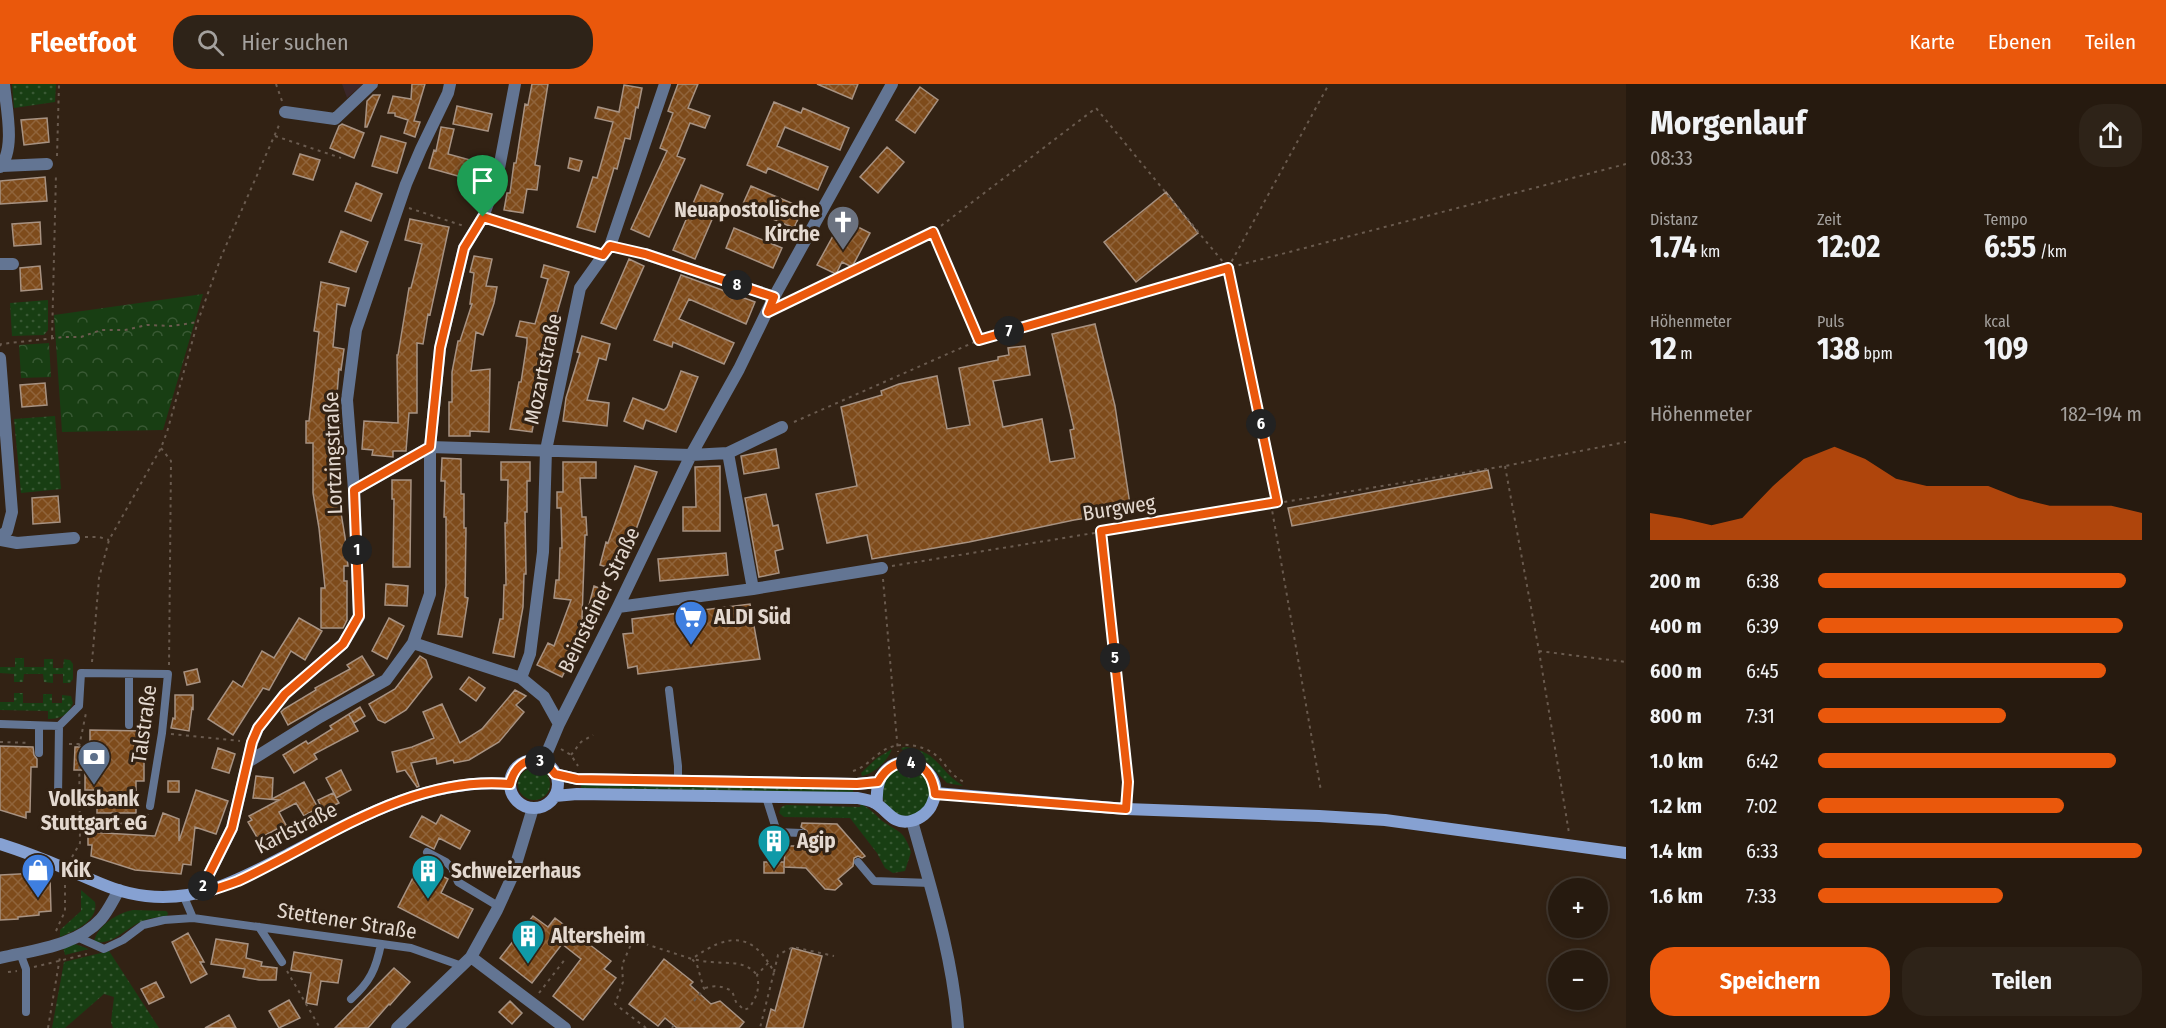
<!DOCTYPE html>
<html lang="de">
<meta charset="utf-8">
<style>
body{margin:0;font-family:"Fira Sans Condensed",sans-serif;background:#2e2318;color:#f1f3f6;height:100vh;display:flex;flex-direction:column;font-size:22px;white-space:nowrap}
*{box-sizing:border-box;margin:0}
p{font-size:20px;color:#a4a19e}
.icon{flex:none;width:33px;height:33px;fill:none;stroke:currentColor;stroke-width:2;stroke-linecap:round;stroke-linejoin:round}
.map{position:relative;flex:1;overflow:hidden}
.sheet{display:flex;flex-direction:column;background:#261a0f;width:540px}
.sheet>*{flex:none}
.buttons{position:absolute;left:1548px;top:794px;display:grid;gap:12px}
.buttons a{display:grid;place-items:center;width:60px;height:60px;border-radius:50%;background:#261a0f;box-shadow:0 3px 9px #0003,0 0 0 2px #42382f;font-size:30px}
.pin{position:absolute;display:grid;place-items:center;width:51px;height:51px;color:#fff;margin:-62px -26px;border-radius:50% 50% 50% 0;rotate:-45deg;box-shadow:0 0 6px #0007}
.pin .icon{rotate:45deg}
.km{position:absolute;width:30px;height:30px;margin:-15px;border-radius:50%;background:#222;color:#fff;font-size:16px;line-height:30px;text-align:center}
.round{display:grid;place-items:center;flex:none;width:63px;height:63px;border-radius:24px;background:#2e2318}
.head{display:flex;align-items:center;justify-content:space-between;height:102px;padding:0 24px}
h1{font-size:33px;font-weight:700;line-height:45px}
.stats{display:grid;grid-template-columns:repeat(3,1fr);gap:9px;height:102px;padding:6px 24px}
.stats div{display:grid;align-content:center}
.stats b{font-size:30px;font-weight:700}
.stats small{font-size:16px;font-weight:400}
.stats p{font-size:16px}
.chart{height:168px;padding:12px 24px}
.chart p{display:flex;justify-content:space-between}
.chart svg{width:100%;height:108px;margin-top:6px;fill:#ea580c;opacity:.7}
.action{display:flex;gap:12px;margin-top:auto;padding:12px 24px}
.action a{flex:1;height:69px;border-radius:24px;background:#ea580c;color:#fff;font-size:24px;font-weight:700;line-height:69px;text-align:center}
.action a+a{background:#2e2318;color:#f1f3f6}
ul{padding:0 24px;list-style:none;font-size:20px}
li{display:grid;grid-template-columns:96px 72px 1fr;align-items:center;height:45px}
li i{height:15px;border-radius:8px;background:#ea580c}
header{display:flex;align-items:center;gap:36px;box-sizing:border-box;height:84px;padding:0 30px;background:#ea580c;color:#fff}
header strong{font-size:28px}
nav{display:flex;gap:33px;margin-inline-start:auto;font-size:21px}
.search{width:420px;height:54px;background:#2e2318;display:flex;align-items:center;gap:15px;box-sizing:border-box;padding:0 21px;border-radius:24px;color:#a4a19e;font-size:22px}
main{display:flex;flex:1;min-height:0}
.map>svg:first-child{display:block}
.education{fill:#3a2729}
.grass{fill:url(#grass-dots)}
.park{fill:url(#park-crowns)}
.building{fill:url(#building-cross-hatch);stroke:#a79282;stroke-width:1.5}
.lines{fill:none;stroke-linecap:round;stroke-linejoin:round}
.path{stroke:#6a5b4f;stroke-width:2;stroke-dasharray:3 4.5;stroke-linecap:butt}
.service{stroke:#637593;stroke-width:8}
.minor{stroke:#637593;stroke-width:12}
.tertiary{stroke:#637593;stroke-width:12}
.secondary{stroke:#86a1d2;stroke-width:12}
.route-casing{stroke:#fff;stroke-width:12}
.route{stroke:#ea580c;stroke-width:8}
.labels{text-anchor:middle;stroke-width:6;stroke-linejoin:round;paint-order:stroke}
.poi-label{font-size:21px;font-weight:bold;fill:#e4d9d0;stroke:#322214;text-anchor:start}
.street-label{font-size:21px;fill:#e4d9d0;stroke:#322214}
</style>
<header>
<strong>Fleetfoot</strong>
<div class="search"><svg class="icon" aria-label="search" viewBox="0 0 24 24"><circle cx="10" cy="10" r="6"/><path d="M15 15l6 6"/></svg>Hier suchen</div>
<nav><a>Karte</a><a>Ebenen</a><a>Teilen</a></nav>
</header>
<main>
<div class="map">
<svg width="1626" height="944" viewBox="0 0 1626 944">
<defs>
<pattern id="grass-dots" width="8" height="8" patternUnits="userSpaceOnUse" patternTransform="scale(1.5)"><rect width="8" height="8" fill="#183e13"/><path d="M2 2h.1M6 6h.1" fill="none" stroke="#395934" stroke-width="1.8" stroke-linecap="round"/></pattern>
<pattern id="park-crowns" width="20" height="18" patternUnits="userSpaceOnUse" patternTransform="scale(1.5)"><rect width="20" height="18" fill="#183e13"/><path d="M2 6a3 3 0 1 1 6 0M12 15a3 3 0 1 1 6 0" fill="none" stroke="#395934"/></pattern>
<pattern id="building-cross-hatch" width="8" height="8" patternUnits="userSpaceOnUse" patternTransform="scale(1.5)"><rect width="8" height="8" fill="#7e4b1b"/><path d="M0 0l8 8M0 8l8-8" fill="none" stroke="#90643b"/></pattern>
</defs>
<rect width="100%" height="100%" fill="#322214"/>
<path class="education" d="M342 0H363L347 14Z"/>
<path class="grass" d="M12 0H56L55 18 14 24Z
M48 216V246L44 251 12 252 10 219Z
M55 332 61 405 21 409 14 335Z
M15 574H24V583H44V575H53V584H63L64 575 70 576 73 580V595L70 599H63V590H53V599L44 598 43 590H24L23 598H14V590L0 589V583H15Z
M14 609H23V619H43V610H52V619H62V611L71 612 73 619C68 631 61 635 48 635V627L0 626V618H14Z
M906 663C930 667 933 674 949 691 953 695 959 699 963 702L947 699 927 678 905 669 901 664Z
M892 665C887 678 875 689 862 692L861 689 877 674Z
M518 700a16 16 0 1 1 32 0a16 16 0 1 1-32 0Z
M882 708a24 24 0 1 1 48 0a24 24 0 1 1-48 0Z
M581 698 853 704V709L581 704Z
M861 720C869 724 875 730 881 736 898 749 903 744 911 768L905 787 893 789 885 784 877 769 850 734 784 733 779 729 781 723 786 721 860 723Z
M81 806 95 818C99 837 74 847 60 853V846L81 827Z
M133 826 166 827 168 829 167 832C160 833 150 834 143 837 126 843 113 862 94 858 97 842 117 829 133 826Z
M75 860 89 865 65 871 63 863Z
M109 867 159 944H113L111 938 114 913 104 910 65 944H52L64 878Z"/>
<path class="park" d="M203 210 163 346 62 348 54 231Z
M49 259 51 293 21 294 19 261Z"/>
<path class="building" d="M412 0H425L414 37 420 38 415 53 404 49 408 36 395 32V29H388L393 12 411 15Z
M532 0H548L535 81 540 82 537 106 527 105 523 129 504 126 507 109H510L514 79H516L525 20 528 21Z
M678 0H698L688 24 710 32 705 44 690 39 677 72 685 75 649 153 631 145 667 67 660 64 673 29 668 27Z
M817 0H858L852 15Z
M624 1 642 4 638 24 636 23 630 55 625 54 617 85 614 84 595 148 577 143 593 93 597 94 613 38 595 34 598 23 619 28Z
M920 3 938 16 915 49 896 36Z
M373 11H380L367 43H365L367 17Z
M774 18 801 29 803 24 849 44 840 66 785 43 777 62 828 83 818 106 768 84 766 89 747 81Z
M457 22 492 30 488 47 453 40Z
M47 34 49 58 24 61 21 36Z
M342 40 364 49 354 74 330 64 339 42Z
M441 43 454 45 448 70 481 79 476 97 429 84 434 66 436 67Z
M381 52 406 59 397 89 372 82Z
M887 63 904 78 878 109 860 93Z
M300 70 320 76 313 96 293 90Z
M570 74 582 77 579 87 568 84Z
M45 93 47 117 0 120V97Z
M356 99 382 110 371 137 345 127Z
M701 101 723 110 695 175 673 166Z
M751 102 803 124 794 144 742 122Z
M1166 108 1198 149 1136 198 1104 158Z
M410 135 449 143 430 231 428 230 423 260 417 259V329H409L406 367H393V373L372 371 373 366 362 365 364 337 398 339 397 271H398L409 204H411L422 160 405 156Z
M40 138 41 160 14 162 12 140Z
M848 138 870 149 852 183 842 178 836 190 817 181 833 152 839 155Z
M734 144 782 164 773 184 726 164Z
M341 147 368 158 356 188 329 178Z
M474 172 492 175 486 202 497 203 494 219 483 251 476 248 471 287 490 285 489 348 470 347V352H449V318H452V288L458 257H460L472 220H470L474 189 470 188Z
M629 175 644 182 616 245 601 239Z
M544 181 569 188 557 229 554 228 543 292H540L532 331 535 332 532 348 510 345 519 298H521L527 259V254L516 252 520 237 535 240 548 195 541 193Z
M40 182 42 205 21 207 20 184Z
M681 191 755 218 746 240 689 215 679 235 734 259 724 280 673 258 672 263 654 256Z
M321 198 349 204 345 222 337 220 333 263 344 265 341 286 339 285 335 336H340L342 393H335L345 453 348 482H344V497H347V536L343 544H321V504H325L319 444 313 409V359H306V337H309L319 248 314 247Z
M1095 240 1115 322 1131 427 1074 436 969 458 872 475 867 451 827 459 816 410 857 402 841 323 882 311 881 307 899 300 937 292 947 345 970 341 959 284 998 276V273L1009 271 1008 264 1025 262 1030 291 993 297 1003 343 1042 335 1050 378 1075 374 1070 346 1074 345 1052 250Z
M582 252 610 260 606 276 599 274 587 316 609 319 607 342 563 337 566 314 580 269 577 268Z
M681 287 698 293 676 348 646 336 643 345 624 337 633 314 664 326 667 323Z
M45 299 47 321 22 323 20 301Z
M776 365 779 384 744 390 741 372Z
M442 374 461 375V410H464V444H466L465 513 468 514 462 553 438 550 446 502V433H444L445 397H441Z
M501 378H530V397H527V428H525L526 490H524L523 523 514 573 493 569 500 535H503L504 501H506L505 439H507L508 396H501Z
M563 378H596V394H580L582 433H586L587 451H585L582 533H583L569 570 573 571 562 593 537 581 548 559 554 562 571 516 554 514 556 496H559L560 464H562L561 424H557V408H563Z
M635 382 657 388 634 451 628 449 618 486 600 481 606 458 608 459Z
M720 382V447H683V423H696L695 383Z
M1488 386 1492 404 1292 442 1288 424Z
M392 396H411L410 483H393L394 415H392Z
M766 410 773 442 778 441 783 465 775 467 779 489 759 493 745 414Z
M58 412 60 438 33 440 32 414Z
M726 469 728 491 660 497 658 475Z
M386 500 408 502 407 522 385 521Z
M594 502 609 508 601 530 588 525Z
M750 520 760 575 638 590 637 582 628 584 623 550 633 549 632 535Z
M299 534 322 547 305 576 291 567 269 606 263 604 233 651 208 635 233 597 242 603 262 567 274 574Z
M389 534 404 542 387 575 372 567Z
M362 572 374 591 288 641 281 628 284 625 316 606 315 604 350 585 347 581Z
M420 572 426 576 432 593 406 626 385 639 378 636 369 620 395 605Z
M197 585 200 598 187 601 184 588Z
M469 593 485 604 476 617 460 605Z
M515 606 526 612 516 621 524 628 499 658 469 676 454 679 453 676 437 680 436 674 411 679 419 702 417 703 405 686 397 688 392 668 412 663 434 654 423 628 442 620 460 659 482 645Z
M175 611H193V625L192 624 189 647 171 644 173 634 175 635Z
M360 623 365 632 354 639 349 631 358 647 314 670 317 675 294 689 283 671 306 657 308 660 332 645 330 642Z
M90 646 144 647V697H136V729H97V706H85V686H74L75 663H90Z
M0 662 33 663 34 671 37 675V683H31L30 728H26V734L0 726Z
M218 664 235 670 229 689 212 684Z
M341 686 351 706 336 714 339 719 323 727 318 716 333 709 336 713 326 694Z
M256 692 273 694 272 715 304 698 318 724 304 732 296 719 279 728 287 743 279 747 277 745 258 755 248 738 252 736 249 732 279 716 253 714Z
M168 697H179V708H168Z
M196 706 228 717 216 750 195 743 191 781 183 780 181 790 135 786 91 772 92 761H88V748L155 752 163 729 179 735V757Z
M441 731 470 747 460 765 439 754 434 765 410 753 422 732 436 740Z
M802 739 837 740 865 772 862 774 858 772 854 774 853 782 838 795 842 800 835 806 825 805 806 784 784 783 785 762H801V755L806 752 807 747 801 743Z
M764 778H784V789H764Z
M420 780 448 795 441 809 473 825 458 854 398 823Z
M38 789 39 794H50L51 827 39 828V831L18 833V835L0 836V791Z
M533 832 548 843 555 834 611 877 604 885 616 894 583 936 553 912 581 875 562 860 532 899 500 874Z
M188 849 204 878H200L207 890 191 899 172 858Z
M216 855 248 860 246 874 262 878 261 882 277 884 276 896H259L243 893 245 885 211 880Z
M792 864 822 872 803 944H766L771 925 775 927Z
M294 868 342 876 338 899 321 897 317 921 306 919 311 889 291 886Z
M664 875 693 898 690 901 711 920 720 917 744 938 739 944H677L665 934 658 942 629 920Z
M394 884 410 898 390 921 389 920 368 944H335Z
M156 898 164 913 149 920 141 905Z
M289 916 300 934 279 944 269 927Z
M510 917 522 929 512 940 499 928Z
M229 931 236 944H205Z"/>
<g class="lines">
<path class="path" d="M276 0 282 17
M275 52 341 74
M57 72 59 0
M409 124 464 142
M494 137 592 167
M621 165 633 167
M1228 184 1329 0
M784 220 933 148
M52 254 56 90
M979 256 933 148 1096 24 1228 184 1277 418
M0 262 1 260 64 253H81L101 246H125L147 241 172 242 198 238
M794 338 979 256 1228 184 1626 80
M161 364 171 377 169 582
M1505 382 1539 567 1569 749
M1271 420 1321 707
M1101 447 1128 698 1127 712
M85 453H99L109 456
M892 482 1505 382 1626 358
M883 495 898 668
M1539 567 1626 578
M92 578 99 494 109 456 161 364 167 348 198 237 221 173 280 39
M171 650 240 657
M0 658 30 659
M69 660H80
M561 665 571 671 578 682
M571 671 581 658 593 651
M853 687C867 683 875 670 888 664 902 658 921 661 933 669 946 678 948 690 964 698
M67 713H79
M82 735 145 742 148 730
M72 773 80 759 79 663 86 629
M56 847 65 827V798
M34 883 87 870
M287 887 320 944
M8 888 17 887
M774 888 778 871 793 863 834 872
M705 904C715 901 722 902 732 907L736 918 744 926 749 924C757 913 760 904 757 891L769 878
M539 909 566 874
M694 917 704 905 697 881 692 875C698 876 705 878 712 878 729 880 745 876 757 891
M48 944 60 873
M646 944 615 920 623 898 622 881 633 856 692 875C728 849 752 847 774 888L760 944
M672 944 674 941"/>
<path class="service" d="M669 606 678 682V696
M0 640 59 642 79 622 81 589 168 590 162 649 150 722
M129 641V590
M39 642V669
M58 713 59 642
M766 713 777 748 801 749
M427 768 446 778 452 784 458 798 498 822
M858 778 874 797 930 799
M184 813 193 834 411 864 462 882
M259 843 282 878
M77 853 104 865 123 856 143 841 164 836 193 834
M20 869 26 885V928
M351 915C370 898 376 885 381 860"/>
<path class="minor" d="M285 28 335 35 372 0
M2 82 47 80
M0 83C16 65 6 23 4 0
M645 170 774 213
M0 180H13
M0 274 12 428 7 447 0 453
M728 369 753 505
M354 406 430 363 691 371 728 369 782 343
M0 456 17 459 74 454
M618 523 753 505 882 484
M413 559 521 594 544 613 559 640
M521 594 530 570 543 468 546 366 580 204 610 162 665 0
M248 678 320 633 386 596 413 559 430 510V363L440 264 464 164 483 133 497 95 515 0
M543 678 559 640 618 523 691 371 739 285 774 213 892 0
M199 810 232 744 252 659 258 644 285 610 343 560 359 533 354 406 347 316 356 246 406 100 421 65 448 9 450 0
M471 873 565 944
M0 874C34 866 77 862 101 835 108 827 113 816 119 806
M397 944 471 873 497 826 512 793 533 724"/>
<path class="tertiary" d="M912 737C931 805 953 873 958 944"/>
<path class="secondary" d="M510 700a24 24 0 1 1 48 0a24 24 0 1 1-48 0Z
M555 690 577 695 857 700 878 698
M935 709 1126 725 1319 732 1385 736 1626 769
M555 712 577 710 857 714C863 715 870 716 875 719 888 726 892 741 911 737 920 735 929 728 932 720 952 677 872 654 877 720
M0 760C22 767 43 775 64 784 91 795 116 809 146 812 201 818 240 795 287 771 356 735 429 693 510 700"/>
</g>
<g class="lines">
<g class="route-casing">
<path id="route" d="M483 133 603 171 610 162 645 170 774 213 768 228 933 148 979 256 1228 184 1277 418 1101 447 1128 698 1126 725 935 710C932 673 895 667 878 698L857 700 577 695 555 690C539 667 516 675 510 700 409 691 324 757 238 797 225 802 212 806 199 810L232 744 252 658 258 644 285 610 343 560 359 532 354 406 430 363 440 264 464 164Z"/>
</g>
<use href="#route" class="route"/>
</g>
<defs>
<g id="church-pin" transform="scale(1.725)"><path d="M0 17L-7.5 6A9.5 9.5 0 1 1 7.5 6Z" fill="#6b7280" stroke="#322214"/><path d="M-1.2-6h2.4v3.5h3.3v2.4h-3.3V6h-2.4V-.1h-3.3v-2.4h3.3Z" fill="#fff"/></g>
<g id="supermarket-pin" transform="scale(1.725)"><path d="M0 17L-7.5 6A9.5 9.5 0 1 1 7.5 6Z" fill="#3f7fe0" stroke="#322214"/><path d="M-6-5.5h2.5l.6 2H6L4.5 2H-2.5L-4.4-4H-6ZM-1.5 3.2a1.3 1.3 0 1 0 .1 0ZM3 3.2a1.3 1.3 0 1 0 .1 0Z" fill="#fff"/></g>
<g id="bank-pin" transform="scale(1.725)"><path d="M0 17L-7.5 6A9.5 9.5 0 1 1 7.5 6Z" fill="#5c6f8a" stroke="#322214"/><path d="M-6-4H6V4H-6ZM0-2.3a2.3 2.3 0 1 0 0 4.6a2.3 2.3 0 1 0 0-4.6Z" fill="#fff"/></g>
<g id="building-pin" transform="scale(1.725)"><path d="M0 17L-7.5 6A9.5 9.5 0 1 1 7.5 6Z" fill="#0f9aa8" stroke="#322214"/><path d="M-4-6H4V6H1V3H-1V6H-4ZM-2.5-4.3h1.7v1.8h-1.7ZM.8-4.3h1.7v1.8H.8ZM-2.5-1h1.7V.8h-1.7ZM.8-1h1.7V.8H.8Z" fill="#fff"/></g>
<g id="shop-pin" transform="scale(1.725)"><path d="M0 17L-7.5 6A9.5 9.5 0 1 1 7.5 6Z" fill="#3f7fe0" stroke="#322214"/><path d="M-5-2.5h2.3a2.7 3.5 0 0 1 5.4 0H5L5.5 6h-11ZM-1.5-2.5h3a1.5 2.3 0 0 0-3 0Z" fill="#fff"/></g>
</defs>
<g fill-rule="evenodd">
<use href="#church-pin" x="843" y="138"/>
<use href="#supermarket-pin" x="691" y="533"/>
<use href="#bank-pin" x="94" y="673"/>
<use href="#building-pin" x="774" y="757"/>
<use href="#shop-pin" x="38" y="786"/>
<use href="#building-pin" x="428" y="787"/>
<use href="#building-pin" x="528" y="852"/>
</g>
<g class="labels">
<g class="poi-label">
<text x="820" y="133" text-anchor="end">Neuapostolische<tspan x="820" dy="24">Kirche</tspan></text>
<text x="714" y="540">ALDI Süd</text>
<text x="94" y="722" text-anchor="middle">Volksbank<tspan x="94" dy="24">Stuttgart eG</tspan></text>
<text x="797" y="764">Agip</text>
<text x="61" y="793">KiK</text>
<text x="451" y="794">Schweizerhaus</text>
<text x="551" y="859">Altersheim</text>
</g>
<g class="street-label">
<text transform="translate(543 285) rotate(-78)" y="7">Mozartstraße</text>
<text transform="translate(333 369) rotate(-92)" y="7">Lortzingstraße</text>
<text transform="translate(1119 424) rotate(-9)" y="7">Burgweg</text>
<text transform="translate(599 516) rotate(-64)" y="7">Beinsteiner Straße</text>
<text transform="translate(144 640) rotate(-82)" y="7">Talstraße</text>
<text transform="translate(296 744) rotate(-27)" y="7">Karlstraße</text>
<text transform="translate(347 837) rotate(9)" y="7">Stettener Straße</text>
</g>
</g>
</svg>
<div class="buttons">
<a>+</a>
<a>−</a>
</div>
<div class="pin" style="left:483px;top:133px;background:#1e9e55"><svg class="icon" aria-label="arrive" viewBox="0 0 24 24"><path d="M6 21V4h12l-3 4 3 4H6"/></svg></div>
<b class="km" style="left:357px;top:466px">1</b>
<b class="km" style="left:203px;top:802px">2</b>
<b class="km" style="left:540px;top:677px">3</b>
<b class="km" style="left:911px;top:679px">4</b>
<b class="km" style="left:1115px;top:574px">5</b>
<b class="km" style="left:1261px;top:340px">6</b>
<b class="km" style="left:1009px;top:247px">7</b>
<b class="km" style="left:737px;top:201px">8</b>
</div>
<section class="sheet">
<div class="head"><div><h1>Morgenlauf</h1><p>08:33</p></div><a class="round"><svg class="icon" aria-label="share" viewBox="0 0 24 24"><path d="M12 15V3M7 8l5-5 5 5M5 13v7h14v-7"/></svg></a></div>
<div class="stats">
<div><p>Distanz</p><b>1.74<small> km</small></b></div>
<div><p>Zeit</p><b>12:02</b></div>
<div><p>Tempo</p><b>6:55<small> /km</small></b></div>
</div>
<div class="stats">
<div><p>Höhenmeter</p><b>12<small> m</small></b></div>
<div><p>Puls</p><b>138<small> bpm</small></b></div>
<div><p>kcal</p><b>109</b></div>
</div>
<div class="chart"><p><span>Höhenmeter</span>182–194 m</p>
<svg viewBox="0 0 160 44" preserveAspectRatio="none"><path d="M0 44V33L10 35L20 38L30 35L40 22L50 11L60 6L70 11L80 19L90 22L100 22L110 22L120 27L130 30L140 30L150 30L160 33V44z"/></svg>
</div>
<ul>
<li><b>200 m</b>6:38<i style="width:95%"></i></li>
<li><b>400 m</b>6:39<i style="width:94%"></i></li>
<li><b>600 m</b>6:45<i style="width:89%"></i></li>
<li><b>800 m</b>7:31<i style="width:58%"></i></li>
<li><b>1.0 km</b>6:42<i style="width:92%"></i></li>
<li><b>1.2 km</b>7:02<i style="width:76%"></i></li>
<li><b>1.4 km</b>6:33<i style="width:100%"></i></li>
<li><b>1.6 km</b>7:33<i style="width:57%"></i></li>
</ul>
<div class="action"><a>Speichern</a><a>Teilen</a></div>
</section>
</main>
